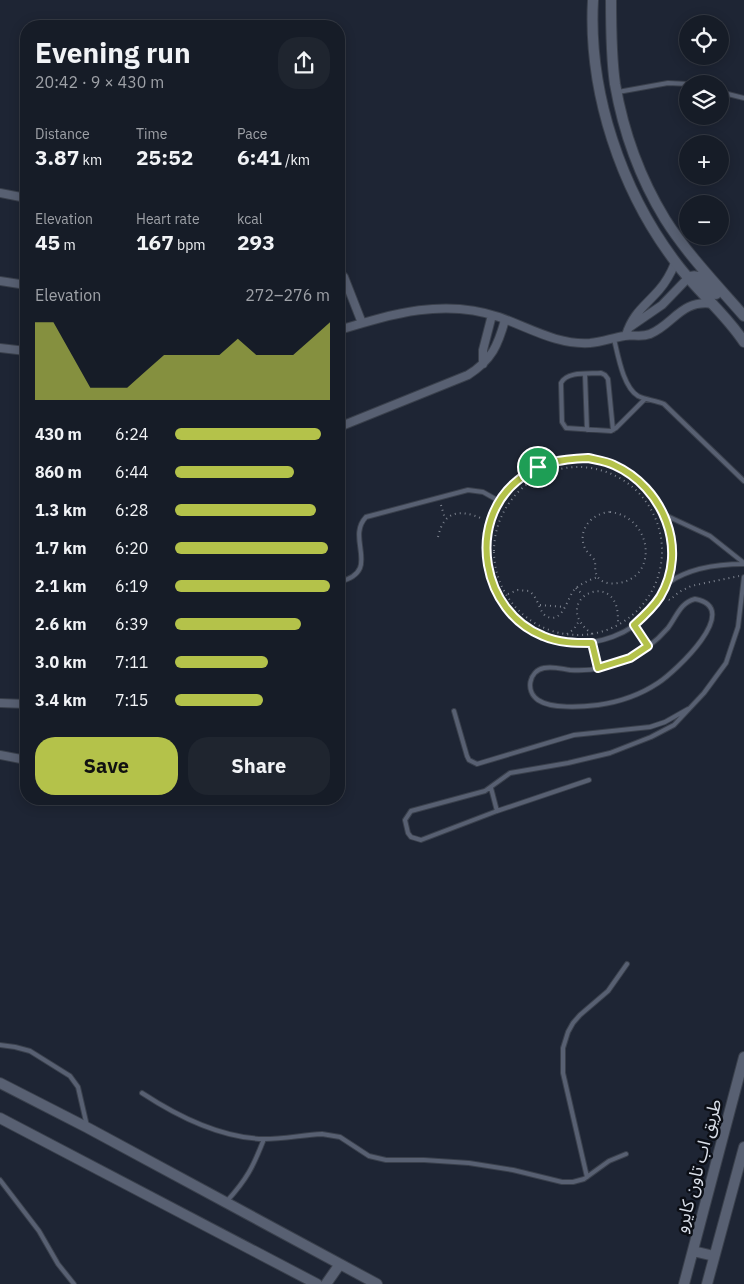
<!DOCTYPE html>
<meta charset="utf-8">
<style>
body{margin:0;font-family:"IBM Plex Sans","Noto Sans Arabic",sans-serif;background:#1f252f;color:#f1f3f6;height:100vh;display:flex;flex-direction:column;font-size:19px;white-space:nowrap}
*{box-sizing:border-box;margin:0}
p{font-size:16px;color:#9ea1a7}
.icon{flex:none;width:28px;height:28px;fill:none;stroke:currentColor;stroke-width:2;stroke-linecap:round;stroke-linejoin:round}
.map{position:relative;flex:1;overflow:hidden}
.panel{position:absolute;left:20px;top:20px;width:325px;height:785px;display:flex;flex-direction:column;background:#161c27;border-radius:20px;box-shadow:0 2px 12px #0003,0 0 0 1px #353a44}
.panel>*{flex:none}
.tools{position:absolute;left:679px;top:15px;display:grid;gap:10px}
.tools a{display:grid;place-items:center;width:50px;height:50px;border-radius:50%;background:#161c27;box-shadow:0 2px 12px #0003,0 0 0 1px #353a44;font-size:25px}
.pin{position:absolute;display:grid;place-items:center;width:42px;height:42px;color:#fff;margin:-21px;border:2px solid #fff;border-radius:50%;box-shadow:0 1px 5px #0007}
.round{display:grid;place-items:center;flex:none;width:52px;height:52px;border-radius:20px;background:#1f252f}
.overview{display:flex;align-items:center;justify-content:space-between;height:85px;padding:0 15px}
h1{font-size:28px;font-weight:700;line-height:38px}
.stats{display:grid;grid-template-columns:repeat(3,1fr);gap:8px;height:85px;padding:5px 15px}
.stats div{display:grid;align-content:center}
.stats b{font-size:21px;font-weight:700}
.stats small{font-size:14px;font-weight:400}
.stats p{font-size:14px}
.chart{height:140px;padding:10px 15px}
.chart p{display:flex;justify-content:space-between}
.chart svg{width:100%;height:90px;margin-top:5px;fill:#b4c24a;opacity:.7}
.action{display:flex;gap:10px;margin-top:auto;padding:10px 15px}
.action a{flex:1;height:58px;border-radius:20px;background:#b4c24a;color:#111;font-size:20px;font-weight:700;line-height:58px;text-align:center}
.action a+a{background:#1f252f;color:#f1f3f6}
ul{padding:0 15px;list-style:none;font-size:16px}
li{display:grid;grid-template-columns:80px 60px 1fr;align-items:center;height:38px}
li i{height:12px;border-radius:6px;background:#b4c24a}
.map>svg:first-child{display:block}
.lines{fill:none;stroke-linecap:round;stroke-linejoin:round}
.service-casing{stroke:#3a404c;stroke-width:6}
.minor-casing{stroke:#3a404c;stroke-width:10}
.tertiary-casing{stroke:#3a404c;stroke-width:12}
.path{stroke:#7d838f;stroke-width:2;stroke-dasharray:1 4;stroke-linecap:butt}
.service{stroke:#586072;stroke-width:4}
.minor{stroke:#586072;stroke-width:8}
.tertiary{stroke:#586072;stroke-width:10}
.route-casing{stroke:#fff;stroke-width:10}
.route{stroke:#b4c24a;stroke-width:6}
.labels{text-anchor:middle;stroke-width:5;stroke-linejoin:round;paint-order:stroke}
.street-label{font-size:18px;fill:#d8dde7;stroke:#0b0e15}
</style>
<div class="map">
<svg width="744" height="1284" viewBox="0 0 744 1284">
<rect width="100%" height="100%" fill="#1e2534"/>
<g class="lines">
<g class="service-casing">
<path id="service" d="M618 92 668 83 688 84
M720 92 744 98
M614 339C618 355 623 387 638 396 646 400 655 400 664 404L744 481
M585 374 587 430
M613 430 608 379 605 375 601 373C589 374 567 371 561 383L562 422 566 428 611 431 616 428 645 399
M665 515 710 536 744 563
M339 582C383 571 345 539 366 517L468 490 483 492 499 501
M666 584C671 567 674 550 670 532 661 484 610 450 562 459 520 466 484 506 485 550 486 565 490 579 497 593 508 620 539 641 568 643 598 645 630 635 650 611 655 604 663 587 668 583 689 568 719 564 744 564
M695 599C744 608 675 672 658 683 640 695 619 702 598 705 582 707 551 709 538 700 525 691 529 671 544 668 553 666 562 669 570 670 607 673 644 656 668 628 677 616 680 603 695 599Z
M635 625 648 647
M592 643 598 669
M454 711 467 756 469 760 477 764 574 735 650 727 665 722 688 709
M589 780 497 811 421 840 411 837 408 833 405 820 411 811 485 791 510 773 568 763 610 753 651 737 674 725 704 693 726 663 738 627 744 577
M491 788 497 811
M0 1045 15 1047 30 1051 70 1076 78 1087 87 1126
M142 1093C177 1116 221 1138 264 1139 283 1139 303 1135 322 1134L340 1137 369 1156 386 1160H424L469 1163 513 1170 562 1182H573L584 1179 609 1161 626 1154
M587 1177 563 1073V1048L568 1032 573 1023 580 1015 608 991 627 964
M0 1180 39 1231 58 1264 74 1284
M227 1201C247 1179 253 1167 264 1139"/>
</g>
<g class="minor-casing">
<path id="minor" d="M0 193 26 198
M339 272 344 277 362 323
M0 281 26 285
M630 327 662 305 688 278
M339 330C392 314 444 298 499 317 530 328 557 345 590 343 602 342 612 338 624 336 632 334 640 338 650 334 674 324 681 299 713 304
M626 335C633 313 644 307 659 290 666 282 671 273 675 263
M0 348 26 351
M483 364V350L492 315
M339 427 468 375C492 360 498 345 505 320
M0 703 26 704
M0 755 26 760"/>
</g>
<g class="tertiary-casing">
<path id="tertiary" d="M593 0C588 92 621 191 677 264 698 292 725 313 744 342
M611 0C611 28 611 56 615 84 623 130 640 178 665 219 687 254 717 285 744 316
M688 278C700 271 708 286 716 294
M0 1083 88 1128 377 1284
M0 1118 317 1284
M693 1251 714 1256
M326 1284 340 1264
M684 1284 744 1057
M707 1284 744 1147"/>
</g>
<path class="path" d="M494 551a84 84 0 1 1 168 0a84 84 0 1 1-168 0Z
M441 505 445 519
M610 512C653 517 659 578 618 583 609 585 598 582 596 573 594 568 597 563 593 558 590 554 586 552 584 546 578 528 593 513 610 512Z
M438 537C444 510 460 509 483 519
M576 588 583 595
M508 594 518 590 529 591C539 598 539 612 546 616 562 625 567 599 574 590 580 584 589 580 598 577
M664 598 670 600 679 592 691 586 739 576
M540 605 565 607
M567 634 574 629 579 621
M592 634C551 603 605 573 616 605 618 611 618 618 618 624"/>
<use href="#service" class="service"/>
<use href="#minor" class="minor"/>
<use href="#tertiary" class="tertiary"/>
</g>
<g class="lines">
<g class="route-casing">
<path id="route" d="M588 458C597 460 606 461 614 465 663 487 689 549 660 597 653 608 644 616 634 625L648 646 630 658 598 668 592 643C575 643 559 643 543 636 482 612 466 523 517 481 539 462 561 459 588 458Z"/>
</g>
<use href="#route" class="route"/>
</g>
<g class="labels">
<g class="street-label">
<text transform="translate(698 1166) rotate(-75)" y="6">طريق اب تاون كايرو</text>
</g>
</g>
</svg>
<div class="tools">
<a><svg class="icon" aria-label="locate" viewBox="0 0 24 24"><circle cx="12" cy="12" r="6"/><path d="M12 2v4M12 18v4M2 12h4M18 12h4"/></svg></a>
<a><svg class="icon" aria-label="layers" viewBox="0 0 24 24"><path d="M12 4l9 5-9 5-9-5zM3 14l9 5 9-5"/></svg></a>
<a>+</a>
<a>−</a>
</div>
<div class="pin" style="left:538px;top:467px;background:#1e9e55"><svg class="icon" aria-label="arrive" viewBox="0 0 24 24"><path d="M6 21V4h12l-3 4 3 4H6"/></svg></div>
<section class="panel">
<div class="overview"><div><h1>Evening run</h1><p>20:42 · 9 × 430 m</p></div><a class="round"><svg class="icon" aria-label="share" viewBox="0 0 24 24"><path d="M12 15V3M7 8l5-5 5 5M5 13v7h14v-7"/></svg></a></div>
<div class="stats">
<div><p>Distance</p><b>3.87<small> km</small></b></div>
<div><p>Time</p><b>25:52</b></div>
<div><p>Pace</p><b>6:41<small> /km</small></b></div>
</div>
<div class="stats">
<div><p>Elevation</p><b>45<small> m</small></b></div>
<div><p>Heart rate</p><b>167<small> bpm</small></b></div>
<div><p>kcal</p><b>293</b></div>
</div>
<div class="chart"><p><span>Elevation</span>272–276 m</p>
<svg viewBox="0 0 160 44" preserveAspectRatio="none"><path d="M0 44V6L10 6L20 22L30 38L40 38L50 38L60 30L70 22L80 22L90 22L100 22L110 14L120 22L130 22L140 22L150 14L160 6V44z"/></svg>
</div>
<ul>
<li><b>430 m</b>6:24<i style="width:94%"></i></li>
<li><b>860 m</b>6:44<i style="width:77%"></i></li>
<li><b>1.3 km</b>6:28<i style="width:91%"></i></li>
<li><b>1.7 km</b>6:20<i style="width:99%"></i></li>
<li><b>2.1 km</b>6:19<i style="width:100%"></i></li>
<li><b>2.6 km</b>6:39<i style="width:81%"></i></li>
<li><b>3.0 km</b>7:11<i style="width:60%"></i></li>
<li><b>3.4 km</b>7:15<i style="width:57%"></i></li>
</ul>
<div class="action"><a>Save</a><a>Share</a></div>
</section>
</div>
